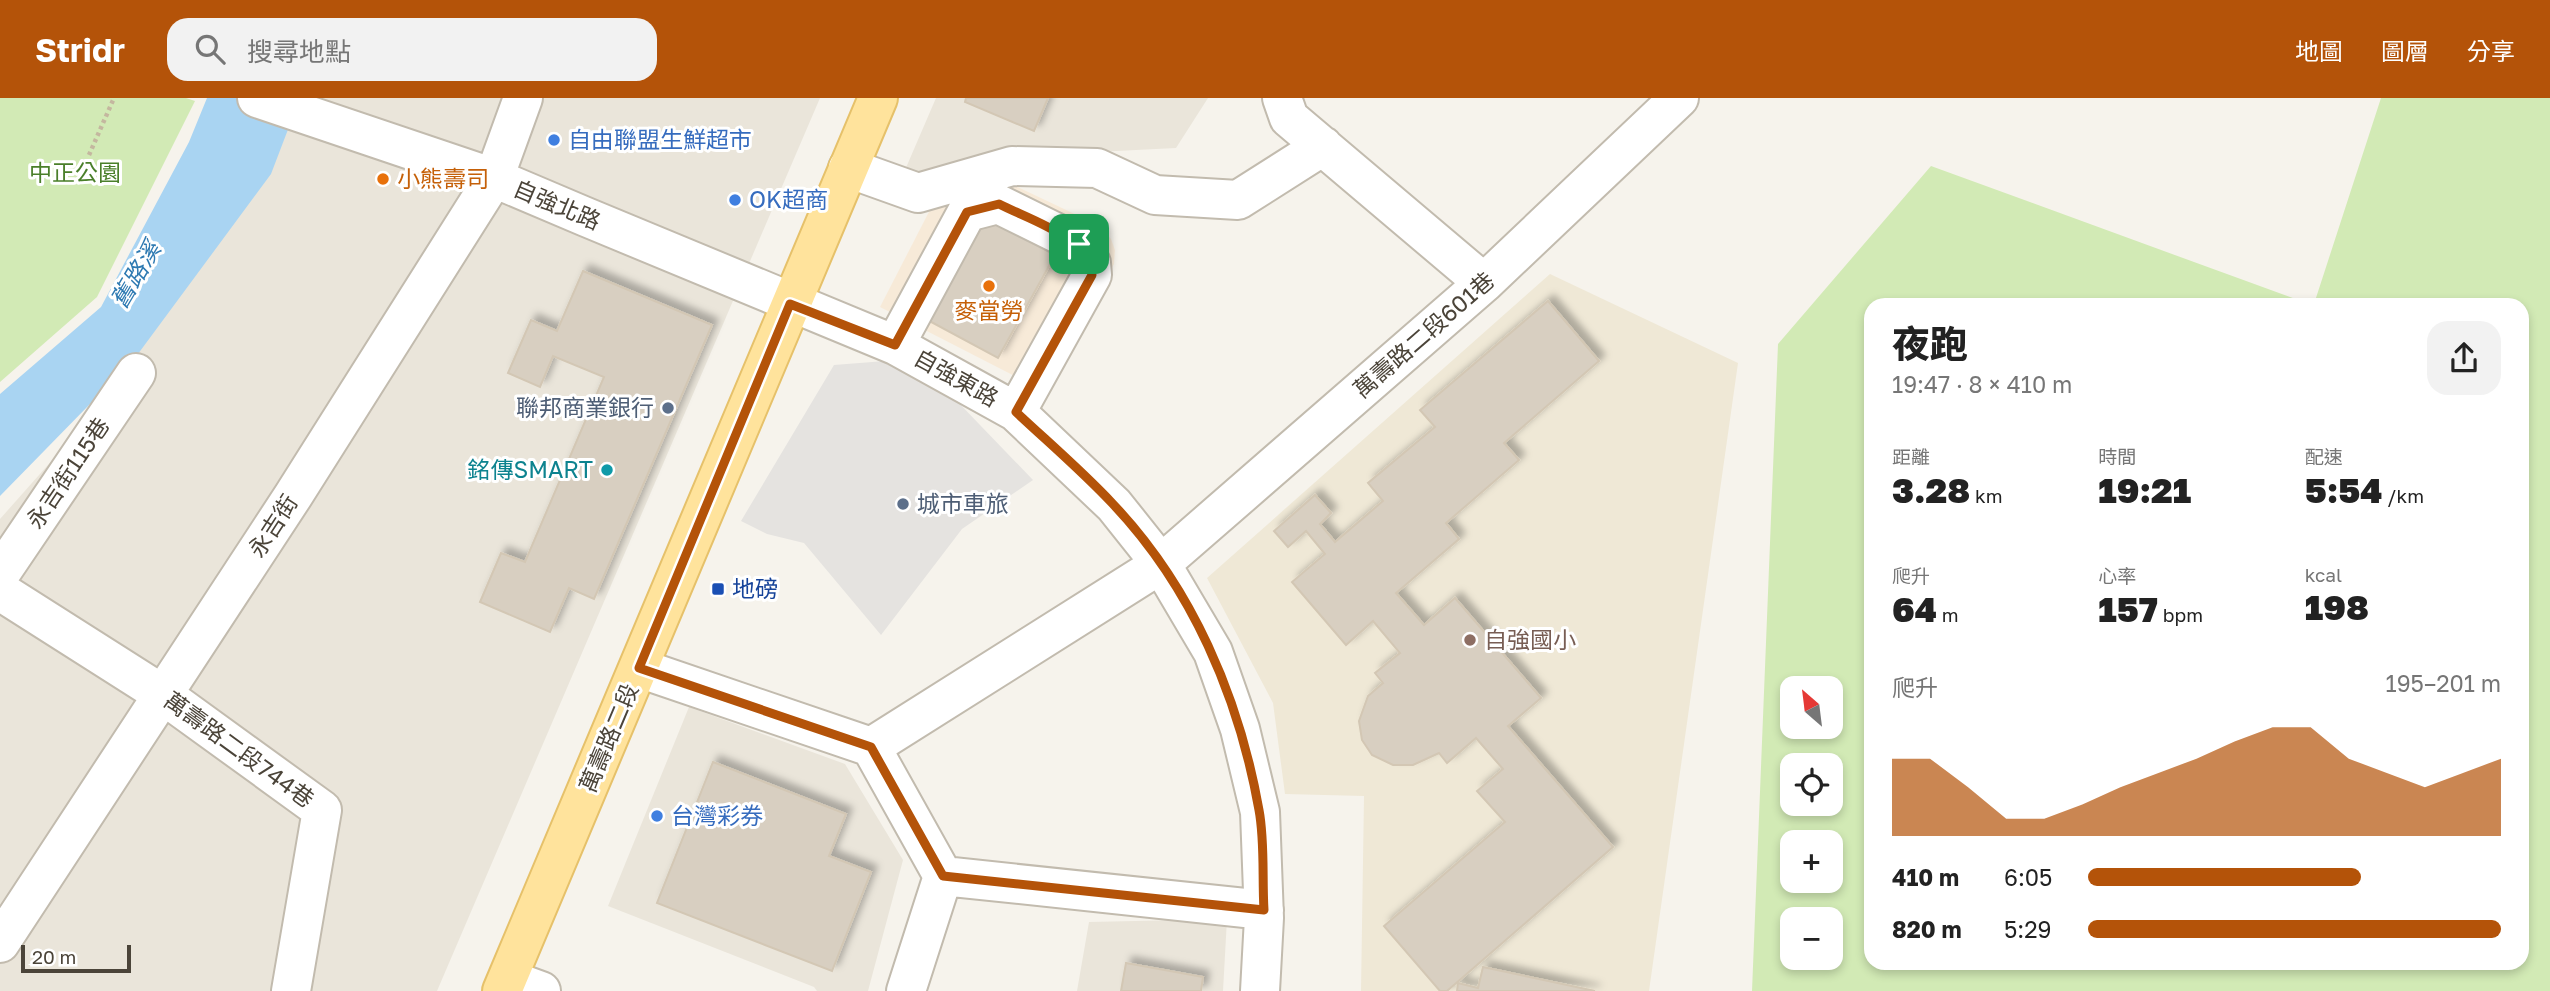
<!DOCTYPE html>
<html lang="zh-TW">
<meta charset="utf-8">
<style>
body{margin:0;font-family:"Golos Text","Noto Sans TC",sans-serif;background:#f2f2f2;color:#222;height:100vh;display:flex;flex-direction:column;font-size:26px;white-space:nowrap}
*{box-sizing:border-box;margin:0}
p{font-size:23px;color:#767676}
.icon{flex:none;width:38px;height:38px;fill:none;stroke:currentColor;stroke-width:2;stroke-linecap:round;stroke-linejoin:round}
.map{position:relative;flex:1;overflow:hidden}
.details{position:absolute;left:1864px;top:200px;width:665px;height:672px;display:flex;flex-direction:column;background:#fff;border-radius:21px;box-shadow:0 4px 10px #0003}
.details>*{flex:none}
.needle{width:46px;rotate:332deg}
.buttons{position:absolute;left:1780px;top:578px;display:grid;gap:14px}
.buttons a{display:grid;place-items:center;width:63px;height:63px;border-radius:14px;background:#fff;box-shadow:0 4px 10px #0003;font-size:35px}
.scale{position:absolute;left:21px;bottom:18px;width:110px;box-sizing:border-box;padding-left:7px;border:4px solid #4b4439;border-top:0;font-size:19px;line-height:24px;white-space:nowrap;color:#4b4439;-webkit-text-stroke:5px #fff;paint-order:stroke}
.pin{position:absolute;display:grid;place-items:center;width:60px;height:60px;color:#fff;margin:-30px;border-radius:14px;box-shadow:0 4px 10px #0006}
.round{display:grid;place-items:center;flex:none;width:74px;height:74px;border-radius:21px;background:#f2f2f2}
.head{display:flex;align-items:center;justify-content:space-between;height:119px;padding:0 28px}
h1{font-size:38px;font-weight:800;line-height:52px}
.figures{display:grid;grid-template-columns:repeat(3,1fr);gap:10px;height:119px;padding:7px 28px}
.figures div{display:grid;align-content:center}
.figures b{font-size:35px;font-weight:800}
.figures small{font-size:19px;font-weight:400}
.figures p{font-size:19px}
.chart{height:196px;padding:14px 28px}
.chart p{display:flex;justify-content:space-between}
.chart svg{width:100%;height:126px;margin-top:7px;fill:#b45309;opacity:.7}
ul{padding:0 28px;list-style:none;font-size:23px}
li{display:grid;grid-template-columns:112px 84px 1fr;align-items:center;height:52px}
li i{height:18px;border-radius:9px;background:#b45309}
header{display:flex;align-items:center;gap:42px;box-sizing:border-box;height:98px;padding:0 35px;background:#b45309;color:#fff}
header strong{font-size:33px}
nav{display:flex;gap:38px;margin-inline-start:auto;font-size:24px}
.search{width:490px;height:63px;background:#f2f2f2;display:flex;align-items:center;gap:18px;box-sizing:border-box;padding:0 24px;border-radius:21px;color:#767676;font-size:26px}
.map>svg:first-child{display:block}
.residential{fill:#eae5da}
.commercial{fill:#f7ead8}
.education{fill:#efe8d6}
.green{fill:#d2eab5;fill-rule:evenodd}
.parking{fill:#e5e3e0}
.water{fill:#a9d4f2}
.building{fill:#d8cfc1;stroke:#d3c7b4;stroke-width:2;filter:url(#shadow)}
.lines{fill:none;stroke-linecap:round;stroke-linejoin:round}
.minor-casing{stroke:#c2bbae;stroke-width:42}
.major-casing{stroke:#e6c16a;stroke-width:42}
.path{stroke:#c4b79f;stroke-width:4.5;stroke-dasharray:3.5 3.5;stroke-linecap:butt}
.minor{stroke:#fff;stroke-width:38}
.major{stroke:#ffe39c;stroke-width:38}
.route-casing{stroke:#fff;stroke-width:14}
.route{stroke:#b45309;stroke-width:9}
.shop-dot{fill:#3f7fe0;stroke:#fff;stroke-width:2.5}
.food-dot{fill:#e8710a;stroke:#fff;stroke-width:2.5}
.service-dot{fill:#5c6f8a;stroke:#fff;stroke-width:2.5}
.culture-dot{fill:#0f9aa8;stroke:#fff;stroke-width:2.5}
.transit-dot{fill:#1a4fb4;stroke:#fff;stroke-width:2.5}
.education-dot{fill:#8d6e63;stroke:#fff;stroke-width:2.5}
.labels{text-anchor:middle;stroke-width:6;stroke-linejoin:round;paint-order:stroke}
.shop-label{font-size:23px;fill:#366cbe;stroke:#fff;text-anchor:start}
.park-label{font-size:23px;fill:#4a7f2a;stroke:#fff}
.food-label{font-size:23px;fill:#c56008;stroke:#fff;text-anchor:start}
.street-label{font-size:23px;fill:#4b4439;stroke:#fff}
.service-label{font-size:23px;fill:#4e5e75;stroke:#fff;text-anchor:end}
.culture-label{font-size:23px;fill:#0d838f;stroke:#fff;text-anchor:end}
.transit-label{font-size:23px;fill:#164399;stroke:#fff;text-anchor:start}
.education-label{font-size:23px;fill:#785e54;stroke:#fff;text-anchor:start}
.water-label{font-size:24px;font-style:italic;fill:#2e7ab2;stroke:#fff}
</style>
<header>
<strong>Stridr</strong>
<div class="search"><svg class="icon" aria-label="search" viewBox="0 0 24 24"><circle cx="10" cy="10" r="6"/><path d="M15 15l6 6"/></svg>搜尋地點</div>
<nav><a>地圖</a><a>圖層</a><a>分享</a></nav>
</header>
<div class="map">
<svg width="2550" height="893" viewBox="0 0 2550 893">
<defs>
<filter id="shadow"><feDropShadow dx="6" dy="-6" stdDeviation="3.5" flood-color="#0004"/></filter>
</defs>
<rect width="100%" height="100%" fill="#f6f3ec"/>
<path class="residential" d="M305 0H820L437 893H0V421L110 297Z
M936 0H1208L1176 50 1015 58 902 79Z
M689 609 845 666 903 762 868 893H817L814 889 608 808Z
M1227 821 1223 893H1077L1089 824Z"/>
<path class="commercial" d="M1003 82 1100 128 1111 141 1115 152 1114 166 1042 292 880 209 933 106Z"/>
<path class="education" d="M1550 176 1738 265 1649 893H1361L1364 698 1285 696 1273 605 1207 480Z"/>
<path class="green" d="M0 0H186L195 3 97 199 0 284Z
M2381 0H2550V893H1752L1778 246 1931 68 2309 206H1871V864H2522V206H2314ZM1792 590H1830V628H1792ZM1792 667H1830V705H1792ZM1792 744H1830V782H1792ZM1792 821H1830V859H1792Z"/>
<path class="parking" d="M885 263 955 301 1033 382 962 431 881 537 804 445 767 436 741 423 834 267Z"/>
<path class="water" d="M207 0H300L271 76 135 260 0 398V296L101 209 189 44Z"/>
<path class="building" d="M966 0H1048L1034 33 965 4Z
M979 116 1055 157 998 260 922 219Z
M583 173 712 227 594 501 569 490 550 534 480 504 501 455 525 464 604 279 553 258 540 289 508 275 531 222 557 233Z
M1548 203 1599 263 1504 345 1519 362 1446 425 1459 441 1396 495 1424 527 1455 500 1541 600 1508 628 1613 749 1447 893H1440L1384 828 1505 724 1477 693 1503 671 1476 640 1447 665 1439 655 1413 667H1393L1372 657 1362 642 1359 623 1368 598 1383 585 1375 575 1400 555 1373 523 1346 547 1292 484 1325 456 1306 433 1288 449 1274 433 1315 397 1331 415 1320 426 1335 444 1383 403 1368 385 1435 329 1420 312Z
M713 664 846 716 829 758 871 774 832 873 657 805Z
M1126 865 1203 879 1201 893H1121Z
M1483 869 1595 893H1457L1458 885 1478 890Z"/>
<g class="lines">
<g class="minor-casing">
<path id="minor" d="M257 0 494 80 586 119 895 247 1016 314 1114 407 1161 466 1213 554 1240 631 1260 714 1264 820 1260 893
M1282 0 1289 20 1484 185
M848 70 918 95 1012 68 1097 70 1155 97 1238 102 1323 48
M895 247 967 114 998 106 1079 146 1091 165 1092 177 1016 314
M0 476 136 275
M0 493 162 596 322 712 291 893
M639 570 871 649 943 778
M871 649 1161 466 1484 185 1679 0
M0 845 293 398 494 80 523 0
M508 881 541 893
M906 893 943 778 1264 812"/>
</g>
<g class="major-casing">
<path id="major" d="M502 893 878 0"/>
</g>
<path class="path" d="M89 57 114 0"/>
<use href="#minor" class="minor"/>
<use href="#major" class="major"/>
</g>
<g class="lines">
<g class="route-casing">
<path id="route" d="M999 106C1030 122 1089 139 1092 177L1016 314C1048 344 1082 373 1112 405 1192 489 1239 599 1259 712 1265 744 1262 780 1264 812L943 778 871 649 639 570 790 206 895 247 967 114Z"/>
</g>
<use href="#route" class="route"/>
</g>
<g class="shop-dot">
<circle cx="554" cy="42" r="7"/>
<circle cx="735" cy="102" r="7"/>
<circle cx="657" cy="718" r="7"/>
</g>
<g class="food-dot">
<circle cx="383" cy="81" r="7"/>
<circle cx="989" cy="188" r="7"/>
</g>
<g class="service-dot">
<circle cx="668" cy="310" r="7"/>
<circle cx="903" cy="406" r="7"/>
</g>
<circle class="culture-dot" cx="607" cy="372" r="7"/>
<rect class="transit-dot" x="711" y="484" width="14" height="14" rx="3.5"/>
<circle class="education-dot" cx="1470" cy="542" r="7"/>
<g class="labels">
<g class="shop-label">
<text x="568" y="50">自由聯盟生鮮超市</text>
<text x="749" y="110">OK超商</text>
<text x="671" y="726">台灣彩券</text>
</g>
<g class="park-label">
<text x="75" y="83">中正公園</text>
</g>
<g class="food-label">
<text x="397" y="89">小熊壽司</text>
<text x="989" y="221" text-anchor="middle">麥當勞</text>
</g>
<g class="street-label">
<text transform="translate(557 107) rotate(23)" y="8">自強北路</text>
<text transform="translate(1424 237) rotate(-41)" y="8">萬壽路二段601巷</text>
<text transform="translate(956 280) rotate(29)" y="8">自強東路</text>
<text transform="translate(68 375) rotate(-56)" y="8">永吉街115巷</text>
<text transform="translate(273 428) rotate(-57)" y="8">永吉街</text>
<text transform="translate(609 640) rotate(-67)" y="8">萬壽路二段</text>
<text transform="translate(239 652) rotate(36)" y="8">萬壽路二段744巷</text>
</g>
<g class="service-label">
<text x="654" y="318">聯邦商業銀行</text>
<text x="917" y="414" text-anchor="start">城市車旅</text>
</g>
<g class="culture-label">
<text x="593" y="380">銘傳SMART</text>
</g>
<g class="transit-label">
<text x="732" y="499">地磅</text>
</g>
<g class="education-label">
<text x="1484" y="550">自強國小</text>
</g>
<g class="water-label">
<text transform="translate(136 177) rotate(-59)" y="8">舊路溪</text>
</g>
</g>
</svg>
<div class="buttons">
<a><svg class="needle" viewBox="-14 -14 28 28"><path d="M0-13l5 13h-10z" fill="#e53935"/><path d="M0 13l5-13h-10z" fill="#767676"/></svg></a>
<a><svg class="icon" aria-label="locate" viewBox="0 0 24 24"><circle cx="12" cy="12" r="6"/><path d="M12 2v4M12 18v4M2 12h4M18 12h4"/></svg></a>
<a>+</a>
<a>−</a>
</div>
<div class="scale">20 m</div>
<div class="pin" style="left:1079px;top:146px;background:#1e9e55"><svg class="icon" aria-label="arrive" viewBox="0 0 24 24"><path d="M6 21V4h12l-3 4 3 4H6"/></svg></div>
<section class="details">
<div class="head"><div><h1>夜跑</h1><p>19:47 · 8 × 410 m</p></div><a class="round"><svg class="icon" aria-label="share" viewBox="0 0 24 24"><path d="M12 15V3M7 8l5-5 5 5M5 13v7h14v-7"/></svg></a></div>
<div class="figures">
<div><p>距離</p><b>3.28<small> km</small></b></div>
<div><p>時間</p><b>19:21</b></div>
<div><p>配速</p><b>5:54<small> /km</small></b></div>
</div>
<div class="figures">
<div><p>爬升</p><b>64<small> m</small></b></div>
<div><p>心率</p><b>157<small> bpm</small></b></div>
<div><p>kcal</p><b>198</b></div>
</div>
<div class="chart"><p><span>爬升</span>195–201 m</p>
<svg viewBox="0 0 160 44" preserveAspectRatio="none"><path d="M0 44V17L10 17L20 27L30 38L40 38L50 33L60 27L70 22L80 17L90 11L100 6L110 6L120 17L130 22L140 27L150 22L160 17V44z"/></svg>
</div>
<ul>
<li><b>410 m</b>6:05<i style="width:66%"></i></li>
<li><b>820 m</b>5:29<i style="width:100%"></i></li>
</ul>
</section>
</div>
